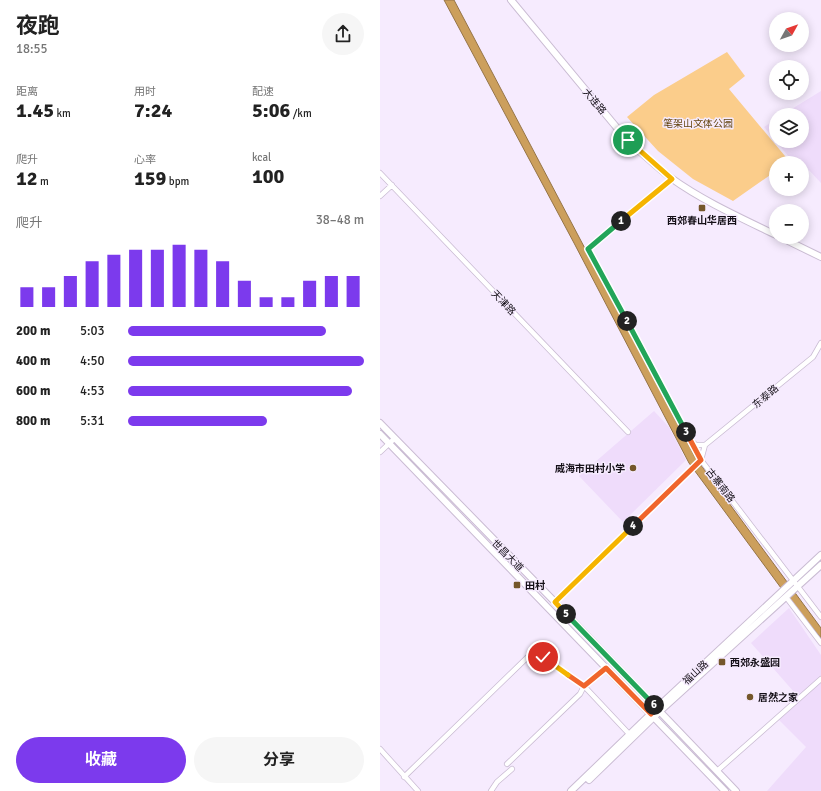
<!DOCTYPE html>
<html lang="zh">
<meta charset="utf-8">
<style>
body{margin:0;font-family:Signika,"Noto Sans SC",sans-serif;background:#f6f6f6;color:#222;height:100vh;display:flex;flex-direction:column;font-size:15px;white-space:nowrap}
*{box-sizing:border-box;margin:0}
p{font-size:13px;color:#767676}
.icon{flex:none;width:22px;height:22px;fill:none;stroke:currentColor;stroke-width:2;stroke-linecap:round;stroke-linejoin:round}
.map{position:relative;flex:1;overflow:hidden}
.drawer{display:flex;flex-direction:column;background:#fff;width:380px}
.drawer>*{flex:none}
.needle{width:26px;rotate:50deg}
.controls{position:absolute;left:389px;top:12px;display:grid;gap:8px}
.controls a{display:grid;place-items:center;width:40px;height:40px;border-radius:50%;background:#fff;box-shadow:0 2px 10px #0003;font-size:20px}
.pin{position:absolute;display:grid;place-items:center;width:34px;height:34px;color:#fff;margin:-17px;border:2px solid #fff;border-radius:50%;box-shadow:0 1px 4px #0007}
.km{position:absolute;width:20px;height:20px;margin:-10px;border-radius:50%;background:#222;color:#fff;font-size:11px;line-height:20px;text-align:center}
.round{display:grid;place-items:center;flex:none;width:42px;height:42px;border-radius:21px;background:#f6f6f6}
.summary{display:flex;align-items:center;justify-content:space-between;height:68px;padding:0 16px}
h1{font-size:22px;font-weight:700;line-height:30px}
.figures{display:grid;grid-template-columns:repeat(3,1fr);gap:6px;height:68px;padding:4px 16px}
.figures div{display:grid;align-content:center}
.figures b{font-size:20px;font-weight:700}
.figures small{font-size:11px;font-weight:400}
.figures p{font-size:11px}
.chart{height:112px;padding:8px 16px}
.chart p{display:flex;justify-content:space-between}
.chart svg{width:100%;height:72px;margin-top:4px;stroke:#7c3aed;stroke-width:6}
.button{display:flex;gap:8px;margin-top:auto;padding:8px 16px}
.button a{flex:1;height:46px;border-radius:24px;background:#7c3aed;color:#fff;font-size:16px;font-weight:700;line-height:46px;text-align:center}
.button a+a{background:#f6f6f6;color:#222}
ul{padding:0 16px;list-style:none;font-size:13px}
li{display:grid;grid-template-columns:64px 48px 1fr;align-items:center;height:30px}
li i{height:10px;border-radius:5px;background:#7c3aed}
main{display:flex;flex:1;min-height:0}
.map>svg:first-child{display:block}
.built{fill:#efdcfb}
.green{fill:#fbcd8b}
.water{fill:#cc9f5c;stroke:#957447}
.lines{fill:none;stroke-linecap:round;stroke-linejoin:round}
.minor-casing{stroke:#cabcd3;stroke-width:6}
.major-casing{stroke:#cabcd3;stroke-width:8}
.minor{stroke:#fff;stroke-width:4.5}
.major{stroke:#fff;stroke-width:6}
.split-1-casing{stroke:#fff;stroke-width:8}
.split-2-casing{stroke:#fff;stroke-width:8}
.split-3-casing{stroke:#fff;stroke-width:8}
.split-4-casing{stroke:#fff;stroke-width:8}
.split-5-casing{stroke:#fff;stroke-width:8}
.split-6-casing{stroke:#fff;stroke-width:8}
.split-7-casing{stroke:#fff;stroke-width:8}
.split-8-casing{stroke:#fff;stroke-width:8}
.split-1{stroke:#f5b400;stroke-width:5}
.split-2{stroke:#22a559;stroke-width:5}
.split-3{stroke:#22a559;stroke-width:5}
.split-4{stroke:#f0652b;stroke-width:5}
.split-5{stroke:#f5b400;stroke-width:5}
.split-6{stroke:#22a559;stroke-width:5}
.split-7{stroke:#f0652b;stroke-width:5}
.split-8{stroke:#f5b400;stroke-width:5}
.poi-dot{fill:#75572b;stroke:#f6ebfe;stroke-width:1.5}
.labels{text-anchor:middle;stroke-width:3;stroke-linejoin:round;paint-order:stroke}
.street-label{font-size:10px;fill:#140f17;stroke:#f6ebfe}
.park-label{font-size:10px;fill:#654612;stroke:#f6ebfe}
.poi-label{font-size:10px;font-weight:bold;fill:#140f17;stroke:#f6ebfe;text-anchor:start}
</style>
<main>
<section class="drawer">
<div class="summary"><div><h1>夜跑</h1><p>18:55</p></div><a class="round"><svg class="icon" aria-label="share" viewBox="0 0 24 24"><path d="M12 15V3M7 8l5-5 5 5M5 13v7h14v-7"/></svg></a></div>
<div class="figures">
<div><p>距离</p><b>1.45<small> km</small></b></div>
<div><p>用时</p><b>7:24</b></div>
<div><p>配速</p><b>5:06<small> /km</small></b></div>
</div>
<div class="figures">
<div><p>爬升</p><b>12<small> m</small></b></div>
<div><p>心率</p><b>159<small> bpm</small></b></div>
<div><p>kcal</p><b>100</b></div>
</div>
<div class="chart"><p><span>爬升</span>38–48 m</p>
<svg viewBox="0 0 160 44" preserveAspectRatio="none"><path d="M5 44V32M15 44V32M25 44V25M35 44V16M45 44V12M55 44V9M65 44V9M75 44V6M85 44V9M95 44V16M105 44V28M115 44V38M125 44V38M135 44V28M145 44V25M155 44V25"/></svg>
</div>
<ul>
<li><b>200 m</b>5:03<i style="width:84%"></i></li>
<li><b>400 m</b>4:50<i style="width:100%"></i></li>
<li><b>600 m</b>4:53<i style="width:95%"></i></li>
<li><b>800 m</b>5:31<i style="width:59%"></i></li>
</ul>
<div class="button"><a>收藏</a><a>分享</a></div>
</section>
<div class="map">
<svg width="441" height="791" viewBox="0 0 441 791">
<rect width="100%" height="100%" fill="#f6ebfe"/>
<path class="built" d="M441 91V183L426 167 422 170V163H414L384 127 396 119V141H422V115H402Z
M274 411 289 427 306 460 243 522 199 476Z
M409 608 441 655V791H387L426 747 399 720 421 700 371 643Z"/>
<path class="green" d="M347 52 365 76 349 89 410 162 408 163H396V171L353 201 313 179 278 151 247 117 274 95Z"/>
<path class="water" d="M64 0H74L315 457 441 628V638L415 607 309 463 194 243Z"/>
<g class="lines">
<g class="minor-casing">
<path id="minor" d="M0 173 248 432
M292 179 208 249 321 460 441 617
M0 196 12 185
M312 442 316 445H325
M325 445 433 357 441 343
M0 452 15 438
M406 597 441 643
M175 602 321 460 325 445
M163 657 204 686 251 736
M0 749 38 791
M127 764 200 694 204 686 226 668
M337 771 441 679
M24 777 158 647
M111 791 117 782 132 769"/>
</g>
<g class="major-casing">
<path id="major" d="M131 0 247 140C262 153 276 166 291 178 323 201 361 218 396 235
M400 237 441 257
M0 423 172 599 356 791
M0 434 345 791
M209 780 280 711 441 565
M191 791 277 708 441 555"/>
</g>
<use href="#minor" class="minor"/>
<use href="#major" class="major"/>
</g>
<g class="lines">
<g class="split-1-casing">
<path id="split-1" d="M241 221 292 179 248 140"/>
</g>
<g class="split-2-casing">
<path id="split-2" d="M241 221 208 249 247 321"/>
</g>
<g class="split-3-casing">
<path id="split-3" d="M247 321 306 432"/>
</g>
<g class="split-4-casing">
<path id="split-4" d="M253 526 321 460 306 432"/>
</g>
<g class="split-5-casing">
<path id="split-5" d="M186 614 175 602 253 526"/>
</g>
<g class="split-6-casing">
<path id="split-6" d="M186 614 274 705"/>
</g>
<g class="split-7-casing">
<path id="split-7" d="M188 675 204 686 226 668 271 714 277 708 274 705"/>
</g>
<g class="split-8-casing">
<path id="split-8" d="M163 657 188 675"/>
</g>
<use href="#split-1" class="split-1"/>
<use href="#split-2" class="split-2"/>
<use href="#split-3" class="split-3"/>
<use href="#split-4" class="split-4"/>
<use href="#split-5" class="split-5"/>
<use href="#split-6" class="split-6"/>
<use href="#split-7" class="split-7"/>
<use href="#split-8" class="split-8"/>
</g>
<g class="poi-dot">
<rect x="318" y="204" width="8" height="8" rx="2"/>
<circle cx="253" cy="468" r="4"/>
<rect x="133" y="581" width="8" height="8" rx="2"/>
<rect x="338" y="658" width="8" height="8" rx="2"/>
<circle cx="370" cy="697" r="4"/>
</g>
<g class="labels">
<g class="street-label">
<text transform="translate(215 101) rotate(50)" y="4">大连路</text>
<text transform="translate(124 302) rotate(46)" y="4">天津路</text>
<text transform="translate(385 396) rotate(-40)" y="4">东泰路</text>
<text transform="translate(341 485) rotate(52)" y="4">古寨南路</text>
<text transform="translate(128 555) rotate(45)" y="4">世昌大道</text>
<text transform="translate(315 672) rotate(-43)" y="4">福山路</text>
</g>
<g class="park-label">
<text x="318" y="127">笔架山文体公园</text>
</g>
<g class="poi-label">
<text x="322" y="224" text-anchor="middle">西郊春山华居西</text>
<text x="245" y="472" text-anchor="end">威海市田村小学</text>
<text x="145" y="589">田村</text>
<text x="350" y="666">西郊永盛园</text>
<text x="378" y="701">居然之家</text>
</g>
</g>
</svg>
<div class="controls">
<a><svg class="needle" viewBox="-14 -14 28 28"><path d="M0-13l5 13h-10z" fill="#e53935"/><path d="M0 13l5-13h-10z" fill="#767676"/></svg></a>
<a><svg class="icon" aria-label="locate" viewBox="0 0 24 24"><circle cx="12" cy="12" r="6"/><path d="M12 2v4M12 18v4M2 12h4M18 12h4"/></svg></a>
<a><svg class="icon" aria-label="layers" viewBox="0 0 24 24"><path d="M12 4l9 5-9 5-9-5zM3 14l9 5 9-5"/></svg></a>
<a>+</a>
<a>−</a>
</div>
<div class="pin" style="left:248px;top:140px;background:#1e9e55"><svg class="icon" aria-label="arrive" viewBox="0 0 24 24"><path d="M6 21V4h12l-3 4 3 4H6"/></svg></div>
<div class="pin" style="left:163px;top:657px;background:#d93025"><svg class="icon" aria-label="check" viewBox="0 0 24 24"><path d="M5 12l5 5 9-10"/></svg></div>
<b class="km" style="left:241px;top:221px">1</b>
<b class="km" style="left:247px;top:321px">2</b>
<b class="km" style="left:306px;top:432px">3</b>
<b class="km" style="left:253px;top:526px">4</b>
<b class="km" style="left:186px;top:614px">5</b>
<b class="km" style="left:274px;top:705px">6</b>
</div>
</main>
